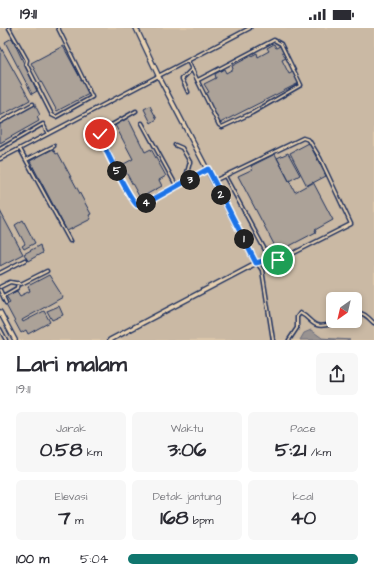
<!DOCTYPE html>
<html lang="id">
<style>
body{margin:0;font-family:"Architects Daughter",sans-serif;background:#f7f7f7;color:#2b2b33;height:100vh;display:flex;flex-direction:column;font-size:15px;white-space:nowrap}
*{box-sizing:border-box;margin:0}
p{font-size:13px;color:#7c7c81}
.icon{flex:none;width:22px;height:22px;fill:none;stroke:currentColor;stroke-width:2;stroke-linecap:round;stroke-linejoin:round}
.map{position:relative;height:312px;overflow:hidden}
.details{display:flex;flex-direction:column;background:#fff;flex:1}
.details>*{flex:none}
.needle{width:26px;rotate:214deg}
.controls{position:absolute;left:326px;top:264px;display:grid;gap:8px}
.controls a{display:grid;place-items:center;width:36px;height:36px;border-radius:6px;background:#fff;box-shadow:0 2px 6px #0003;font-size:20px}
.pin{position:absolute;display:grid;place-items:center;width:34px;height:34px;color:#fff;margin:-17px;border:2px solid #fff;border-radius:50%;box-shadow:0 1px 4px #0007}
.km{position:absolute;width:20px;height:20px;margin:-10px;border-radius:50%;background:#222;color:#fff;font-size:11px;line-height:20px;text-align:center}
.round{display:grid;place-items:center;flex:none;width:42px;height:42px;border-radius:6px;background:#f7f7f7}
.summary{display:flex;align-items:center;justify-content:space-between;height:68px;padding:0 16px}
h1{font-size:22px;font-weight:700;line-height:30px}
.stats{display:grid;grid-template-columns:repeat(3,1fr);gap:6px;height:68px;padding:4px 16px}
.stats div{display:grid;align-content:center;border-radius:6px;background:#f7f7f7;text-align:center}
.stats b{font-size:20px;font-weight:700}
.stats small{font-size:11px;font-weight:400}
.stats p{font-size:11px}
ul{padding:0 16px;list-style:none;font-size:13px}
li{display:grid;grid-template-columns:64px 48px 1fr;align-items:center;height:30px}
li i{height:10px;border-radius:5px;background:#0f766e}
.status{display:flex;justify-content:space-between;align-items:center;height:28px;padding:0 20px;background:#fff;direction:ltr}
.status svg{height:11px;fill:currentColor}
.map>svg:first-child{display:block}
.built{fill:#cab9a4;fill-rule:evenodd}
.water{fill:#999391;stroke:#676b7d}
.building{fill:#aca298;stroke:#1b2f5e}
.lines{fill:none;stroke-linecap:round;stroke-linejoin:round}
.service-casing{stroke:#1b2f5e;stroke-width:5}
.minor-casing{stroke:#1b2f5e;stroke-width:6}
.service{stroke:#e8d1b0;stroke-width:2}
.minor{stroke:#e8d1b0;stroke-width:3.5}
.route-casing{stroke:#fff;stroke-width:8}
.route{stroke:#1a73e8;stroke-width:5}
</style>
<div class="status"><b>19:11</b><svg viewBox="0 0 49 12"><path d="M0 12V9h3v3zM5 12V6h3v6zM10 12V3h3v9zM15 12V0h3v12zM26 1h20v11H26zM47 4h2v5h-2z"/></svg></div>
<div class="map">
<svg width="374" height="312" viewBox="0 0 374 312">
<rect width="100%" height="100%" fill="#dcc7ab"/>
<filter id="ink" filterUnits="userSpaceOnUse"><feTurbulence type="fractalNoise" baseFrequency=".025" numOctaves="2"/><feDisplacementMap in="SourceGraphic" scale="8" xChannelSelector="R" yChannelSelector="G"/><feConvolveMatrix kernelMatrix="1 2 1 2 8 2 1 2 1" color-interpolation-filters="sRGB"/></filter>
<g filter="url(#ink)">
<path class="built" d="M0 0H374V312H0ZM333 271H355V293H333Z"/>
<path class="water" d="M311 302 322 310 350 312H300L304 305Z"/>
<path class="building" d="M12 10 37 63 32 66 5 14Z
M274 16 276 20 280 18 286 30 282 32 289 46 293 44 299 55 220 95 205 66 209 64 204 56 216 50 215 46 224 41 226 45 233 41 232 38 257 25 258 29 269 23 267 20Z
M0 18 30 72 0 88Z
M63 18 89 66 57 83 31 35Z
M35 77 40 87 37 89 39 93 0 115V96Z
M150 78 157 91 151 95 144 81Z
M128 90 145 124 151 121 166 148 159 152 162 158 140 170 122 137 133 131 115 97Z
M309 115 326 148 307 158 290 125Z
M53 121 56 126 58 125 91 186 89 187 91 191 67 203 30 133Z
M288 125 300 147 289 153 277 130Z
M275 126 295 164 313 154 333 192 315 202 316 204 278 224 238 148 253 141 251 138Z
M0 183 23 226 0 238Z
M23 192 35 215 24 221 22 218 25 216 15 197Z
M40 217 42 225 28 233 24 226Z
M49 247 63 269 22 292 23 294 44 283 50 294 28 306 26 302 21 305 6 277 10 274 6 268 17 263 20 268 30 263 28 258Z
M59 278 63 287 52 292 47 283Z"/>
<g class="lines">
<g class="service-casing">
<path id="service" d="M9 0 22 23 27 32 26 36 52 87 56 89 92 69 58 0
M188 33 219 97 222 99 252 85 301 57 281 16 274 12 198 52
M188 64 182 51 192 41
M136 83 103 102 100 108 131 171 137 177H143L207 141
M0 94 33 76
M142 95 177 159
M175 117 182 120 190 134 187 145 188 153
M0 121 43 96 48 106
M20 121 70 213
M0 131 250 0
M26 132 54 118
M225 148 271 233
M214 153 303 110 309 112 320 130 351 196 284 230 256 235
M257 235 262 242 273 312
M0 245 25 232
M0 259 10 254 21 256 47 243
M0 262 6 275
M3 268 17 260 18 255
M355 286C364 283 368 290 374 295
M0 301 6 312
M289 312 297 300V289L300 285C313 291 311 302 331 296L333 291"/>
</g>
<g class="minor-casing">
<path id="minor" d="M0 284 15 312
M110 312 256 235 159 49 136 0"/>
</g>
<use href="#service" class="service"/>
<use href="#minor" class="minor"/>
</g>
</g>
<g class="lines" filter="url(#ink)">
<g class="route-casing">
<path id="route" d="M100 106C101 115 130 171 137 177H143L208 141 256 235 263 233 278 232"/>
</g>
<use href="#route" class="route"/>
</g>
</svg>
<div class="controls">
<a><svg class="needle" viewBox="-14 -14 28 28"><path d="M0-13l5 13h-10z" fill="#e53935"/><path d="M0 13l5-13h-10z" fill="#7c7c81"/></svg></a>
</div>
<div class="pin" style="left:278px;top:232px;background:#1e9e55"><svg class="icon" aria-label="arrive" viewBox="0 0 24 24"><path d="M6 21V4h12l-3 4 3 4H6"/></svg></div>
<div class="pin" style="left:100px;top:106px;background:#d93025"><svg class="icon" aria-label="check" viewBox="0 0 24 24"><path d="M5 12l5 5 9-10"/></svg></div>
<b class="km" style="left:244px;top:211px">1</b>
<b class="km" style="left:221px;top:167px">2</b>
<b class="km" style="left:190px;top:152px">3</b>
<b class="km" style="left:146px;top:175px">4</b>
<b class="km" style="left:117px;top:143px">5</b>
</div>
<section class="details">
<div class="summary"><div><h1>Lari malam</h1><p>19:11</p></div><a class="round"><svg class="icon" aria-label="share" viewBox="0 0 24 24"><path d="M12 15V3M7 8l5-5 5 5M5 13v7h14v-7"/></svg></a></div>
<div class="stats">
<div><p>Jarak</p><b>0.58<small> km</small></b></div>
<div><p>Waktu</p><b>3:06</b></div>
<div><p>Pace</p><b>5:21<small> /km</small></b></div>
</div>
<div class="stats">
<div><p>Elevasi</p><b>7<small> m</small></b></div>
<div><p>Detak jantung</p><b>168<small> bpm</small></b></div>
<div><p>kcal</p><b>40</b></div>
</div>
<ul>
<li><b>100 m</b>5:04<i style="width:100%"></i></li>
</ul>
</section>
